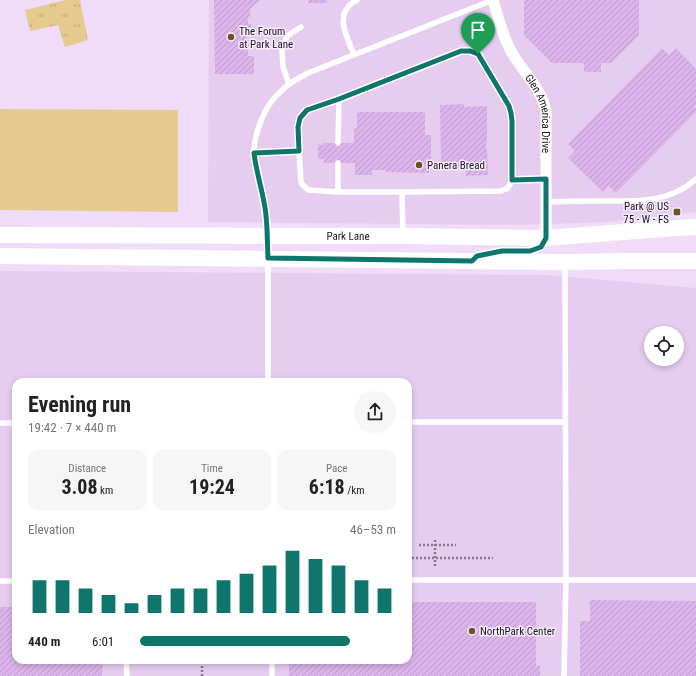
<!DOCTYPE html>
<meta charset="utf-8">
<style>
body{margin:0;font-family:"Roboto Condensed",sans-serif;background:#f6f6f6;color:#222;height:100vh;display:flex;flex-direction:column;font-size:15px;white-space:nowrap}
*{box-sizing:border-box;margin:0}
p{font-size:13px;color:#767676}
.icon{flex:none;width:22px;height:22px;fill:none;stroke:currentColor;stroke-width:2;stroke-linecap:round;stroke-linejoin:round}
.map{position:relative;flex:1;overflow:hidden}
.side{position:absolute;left:12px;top:378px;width:400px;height:286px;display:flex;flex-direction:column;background:#fff;border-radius:12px;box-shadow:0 2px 6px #0003}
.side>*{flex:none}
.tools{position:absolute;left:644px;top:326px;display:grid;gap:8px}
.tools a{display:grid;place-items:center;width:40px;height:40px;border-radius:50%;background:#fff;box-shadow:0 2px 6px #0003;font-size:20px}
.pin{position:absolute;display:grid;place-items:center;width:34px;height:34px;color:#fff;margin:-41px -17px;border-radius:50% 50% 50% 0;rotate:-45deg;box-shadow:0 0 4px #0007}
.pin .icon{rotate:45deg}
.round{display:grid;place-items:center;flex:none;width:42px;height:42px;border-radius:21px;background:#f6f6f6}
.summary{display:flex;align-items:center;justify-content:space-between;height:68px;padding:0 16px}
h1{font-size:22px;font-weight:700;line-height:30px}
.figures{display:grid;grid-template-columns:repeat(3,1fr);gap:6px;height:68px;padding:4px 16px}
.figures div{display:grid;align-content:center;border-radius:10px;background:#f6f6f6;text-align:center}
.figures b{font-size:20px;font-weight:700}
.figures small{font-size:11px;font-weight:400}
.figures p{font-size:11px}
.chart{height:112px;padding:8px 16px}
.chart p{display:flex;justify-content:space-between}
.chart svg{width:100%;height:72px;margin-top:4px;stroke:#0f766e;stroke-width:6}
ul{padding:0 16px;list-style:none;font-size:13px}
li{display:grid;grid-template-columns:64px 48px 1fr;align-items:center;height:30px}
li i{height:10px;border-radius:5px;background:#0f766e}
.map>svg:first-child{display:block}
.built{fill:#e6cdf0;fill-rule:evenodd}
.park{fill:url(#park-tufts)}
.pitch{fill:#e5cb90}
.building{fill:url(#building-hatch)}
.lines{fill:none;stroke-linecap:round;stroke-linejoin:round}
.path{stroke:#86788c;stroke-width:2.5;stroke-dasharray:2 2;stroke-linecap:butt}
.lane{stroke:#fff;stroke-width:5.5}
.street{stroke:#fff;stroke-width:11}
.secondary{stroke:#fff;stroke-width:16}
.route-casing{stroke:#fff;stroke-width:8}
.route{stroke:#0f766e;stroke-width:5}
.poi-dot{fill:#695524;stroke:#f8ecfd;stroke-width:1.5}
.labels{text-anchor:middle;stroke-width:3;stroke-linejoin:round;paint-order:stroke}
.poi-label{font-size:11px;fill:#1c151f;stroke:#f8ecfd;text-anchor:start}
.street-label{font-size:11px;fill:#1c151f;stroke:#f8ecfd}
</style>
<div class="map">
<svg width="696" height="676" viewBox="0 0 696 676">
<defs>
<pattern id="park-tufts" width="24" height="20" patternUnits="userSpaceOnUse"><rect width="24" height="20" fill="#e5cb90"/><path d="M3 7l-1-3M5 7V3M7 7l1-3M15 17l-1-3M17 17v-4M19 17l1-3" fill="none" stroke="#c4ad7c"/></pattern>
<pattern id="building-hatch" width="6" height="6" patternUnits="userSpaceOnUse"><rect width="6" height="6" fill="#dcb4ec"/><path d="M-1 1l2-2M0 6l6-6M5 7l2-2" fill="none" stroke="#bc9aca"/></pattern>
</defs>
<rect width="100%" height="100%" fill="#f0dbf8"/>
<path class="built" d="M209 0H696V212L607 222 522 225 208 222Z
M0 271 548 275 696 288V676H0ZM651 333H677V359H651ZM16 382H408V660H16Z"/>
<path class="park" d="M66 0H80L88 40 65 47 58 25 30 31 25 10Z"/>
<path class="pitch" d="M0 109 178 110V212L0 210Z"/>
<path class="building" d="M214 0H260L250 9V17H248V24H251V33H247V40H250V48H248V56H254V74H215Z
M308 0H327V3H308Z
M524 0H639V35L611 63H601V72H584V64L581 63H552L524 35Z
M662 48 669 55 676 48 696 69V105L694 107 696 109V112L616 193 609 186 603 192 568 158 575 151 568 144Z
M464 104V107L487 106V143H486V149H487L488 175 466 176V168L441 169 440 105Z
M357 112H425V135H431V160H426V168H429V173L386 172V170H372V175H355V163H324V159H318V144L324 145V143H354V128H357Z
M590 600 696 601V676H580V621H590Z
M408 602H536V666H540V676H289V660H408Z
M0 607H16V660H103L102 676H0Z"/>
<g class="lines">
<path class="path" d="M435 540V566
M419 545H456
M408 558H493
M202 676V660"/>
<path class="lane" d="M354 54C346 36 333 12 357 0
M289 84 283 67 282 50 287 36 301 27
M338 143 339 99
M299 151 298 127 300 118 307 110 339 99 461 51H470L478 54 509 106 511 113 512 121V180L508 188 501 191 402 192
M254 153 299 151 301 183 308 190 338 192H402L403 236
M338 163V192
M512 180 546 179
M546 202C566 201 585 201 605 201 639 201 669 203 696 179
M267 235C266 224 266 212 264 201 261 186 254 168 254 153 254 133 265 105 280 92 288 84 298 78 308 73L493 0
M268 261V382
M408 422H565
M0 423H16
M408 580H696
M0 581H16
M126 660 127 676
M272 660V676
M564 676 566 580 565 262"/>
<path class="street" id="s1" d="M493 0C498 18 503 37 512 53 524 73 542 89 546 112V238"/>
<g class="secondary">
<path id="s2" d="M0 235 403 236 546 238 676 228 696 227"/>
<path d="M0 256 565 262 632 261H696"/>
</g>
</g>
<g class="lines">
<g class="route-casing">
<path id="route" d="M461 51H470L478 54 509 106 511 113 512 121V180L546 179V238L541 247 530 251H502L477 256 472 261 268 258C267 240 268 220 264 202 261 186 256 170 254 153L299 151 298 127 300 118 307 110 339 99Z"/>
</g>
<use href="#route" class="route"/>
</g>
<g class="poi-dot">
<circle cx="231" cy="37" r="4"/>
<circle cx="419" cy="165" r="4"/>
<rect x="673" y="208" width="8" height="8" rx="2"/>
<circle cx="472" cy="631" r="4"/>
</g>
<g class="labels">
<g class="poi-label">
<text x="239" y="35">The Forum<tspan x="239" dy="13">at Park Lane</tspan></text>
<text x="427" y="169">Panera Bread</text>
<text x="669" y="210" text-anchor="end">Park @ US<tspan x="669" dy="13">75 - W - FS</tspan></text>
<text x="480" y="635">NorthPark Center</text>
</g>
<g class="street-label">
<text dy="4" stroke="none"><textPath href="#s1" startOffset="125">Glen America Drive</textPath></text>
<text dy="4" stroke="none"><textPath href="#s2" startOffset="348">Park Lane</textPath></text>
</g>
</g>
</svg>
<div class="tools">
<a><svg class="icon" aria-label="locate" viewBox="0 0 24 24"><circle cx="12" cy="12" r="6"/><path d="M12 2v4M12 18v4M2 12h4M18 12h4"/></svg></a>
</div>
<div class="pin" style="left:478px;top:54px;background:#1e9e55"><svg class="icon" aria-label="arrive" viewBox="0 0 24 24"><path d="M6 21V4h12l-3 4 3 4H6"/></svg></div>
<section class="side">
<div class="summary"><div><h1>Evening run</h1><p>19:42 · 7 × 440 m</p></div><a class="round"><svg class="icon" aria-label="share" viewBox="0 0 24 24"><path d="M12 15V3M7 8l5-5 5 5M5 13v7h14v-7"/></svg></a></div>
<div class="figures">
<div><p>Distance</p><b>3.08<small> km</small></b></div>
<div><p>Time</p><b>19:24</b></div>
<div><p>Pace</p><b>6:18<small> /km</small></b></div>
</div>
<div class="chart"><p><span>Elevation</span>46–53 m</p>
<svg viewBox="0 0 160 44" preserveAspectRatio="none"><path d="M5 44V24M15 44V24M25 44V29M35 44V33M45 44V38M55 44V33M65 44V29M75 44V29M85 44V24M95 44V20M105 44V15M115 44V6M125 44V11M135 44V15M145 44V24M155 44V29"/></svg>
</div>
<ul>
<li><b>440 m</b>6:01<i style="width:82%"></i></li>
</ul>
</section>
</div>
